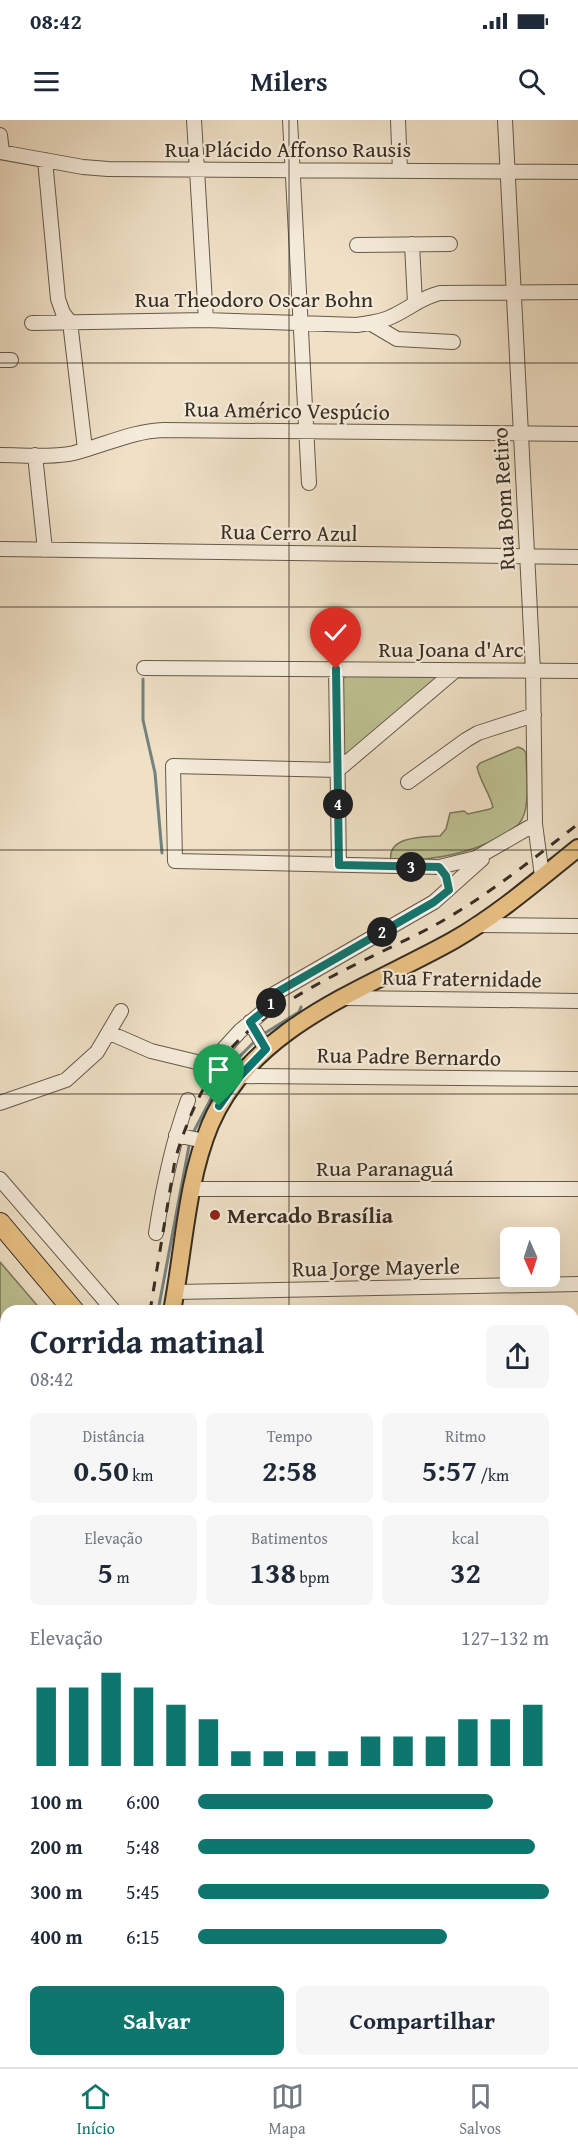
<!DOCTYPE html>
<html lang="pt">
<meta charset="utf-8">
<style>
body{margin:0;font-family:"Gentium Book Plus",serif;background:#f6f6f7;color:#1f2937;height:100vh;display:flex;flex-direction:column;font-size:22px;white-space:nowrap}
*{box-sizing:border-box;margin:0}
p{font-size:20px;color:#747a83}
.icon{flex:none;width:33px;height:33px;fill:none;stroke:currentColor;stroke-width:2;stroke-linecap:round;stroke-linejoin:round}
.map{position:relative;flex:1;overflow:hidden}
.details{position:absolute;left:0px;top:1185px;width:579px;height:762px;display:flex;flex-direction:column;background:#fff;border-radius:18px 18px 0 0;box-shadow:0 6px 24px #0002}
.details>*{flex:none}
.needle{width:39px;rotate:177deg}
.fabs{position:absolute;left:500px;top:1107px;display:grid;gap:12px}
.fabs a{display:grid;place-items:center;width:60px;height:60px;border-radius:9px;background:#fff;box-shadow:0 6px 24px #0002;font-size:30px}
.pin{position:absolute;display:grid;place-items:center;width:51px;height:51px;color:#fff;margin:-62px -26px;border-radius:50% 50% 50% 0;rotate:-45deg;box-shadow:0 0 6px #0007}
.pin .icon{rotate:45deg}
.km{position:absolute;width:30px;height:30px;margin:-15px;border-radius:50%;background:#222;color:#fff;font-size:16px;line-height:30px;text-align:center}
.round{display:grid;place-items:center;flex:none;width:63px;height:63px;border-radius:9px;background:#f6f6f7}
.headline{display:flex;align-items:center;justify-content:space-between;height:102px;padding:0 30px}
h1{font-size:33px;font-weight:700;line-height:45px}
.figures{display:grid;grid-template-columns:repeat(3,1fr);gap:9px;height:102px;padding:6px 30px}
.figures div{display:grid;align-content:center;border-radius:9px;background:#f6f6f7;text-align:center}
.figures b{font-size:30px;font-weight:700}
.figures small{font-size:16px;font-weight:400}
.figures p{font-size:16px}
.chart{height:168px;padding:12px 30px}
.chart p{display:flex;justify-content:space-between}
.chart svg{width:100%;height:108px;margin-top:6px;stroke:#0f766e;stroke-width:6}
.primary-button{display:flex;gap:12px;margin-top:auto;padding:12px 30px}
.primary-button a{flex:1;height:69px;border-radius:9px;background:#0f766e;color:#fff;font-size:24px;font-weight:700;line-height:69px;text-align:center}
.primary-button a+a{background:#f6f6f7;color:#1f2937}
ul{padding:0 30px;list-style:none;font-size:20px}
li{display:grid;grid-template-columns:96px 72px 1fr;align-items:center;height:45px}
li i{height:15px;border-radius:8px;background:#0f766e}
.status{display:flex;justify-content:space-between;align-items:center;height:42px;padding:0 30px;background:#fff;direction:ltr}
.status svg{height:16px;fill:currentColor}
header{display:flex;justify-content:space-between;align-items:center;height:78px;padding:0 30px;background:#fff;font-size:27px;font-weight:700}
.tab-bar{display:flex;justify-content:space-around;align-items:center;height:84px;border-top:2px solid #e0e1e3;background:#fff;font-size:16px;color:#747a83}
.tab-bar a{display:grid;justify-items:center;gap:3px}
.tab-bar .current{color:#0f766e}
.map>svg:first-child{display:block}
.green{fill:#bdc192;stroke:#7a775a;stroke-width:1.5}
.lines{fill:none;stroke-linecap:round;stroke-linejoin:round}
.stream{stroke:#74827f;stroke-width:3}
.river{stroke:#9cbbbc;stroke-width:16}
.minor-casing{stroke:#655a4c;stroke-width:16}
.major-casing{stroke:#372d23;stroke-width:20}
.highway-casing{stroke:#372d23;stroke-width:22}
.minor{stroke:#f5ebda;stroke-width:14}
.major{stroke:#e8c083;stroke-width:16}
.highway{stroke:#e8c083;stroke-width:20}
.rail{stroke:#372d23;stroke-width:3;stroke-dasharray:10 10;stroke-linecap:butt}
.route-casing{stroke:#fff;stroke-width:12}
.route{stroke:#0f766e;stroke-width:8}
.grid{fill:none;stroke:#372d23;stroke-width:1.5;stroke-opacity:0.55}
.poi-dot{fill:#8f2418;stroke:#f5ebda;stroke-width:2}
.labels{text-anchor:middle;stroke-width:4.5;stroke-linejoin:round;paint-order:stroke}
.street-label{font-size:22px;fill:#372d23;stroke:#f5ebda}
.poi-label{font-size:22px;font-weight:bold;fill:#372d23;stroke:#f5ebda;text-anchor:start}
</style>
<div class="status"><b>08:42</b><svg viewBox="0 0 49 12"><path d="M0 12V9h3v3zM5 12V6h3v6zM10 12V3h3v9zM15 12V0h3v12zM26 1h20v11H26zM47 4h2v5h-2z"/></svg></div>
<header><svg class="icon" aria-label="menu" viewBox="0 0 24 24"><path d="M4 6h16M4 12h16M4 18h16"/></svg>Milers<svg class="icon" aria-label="search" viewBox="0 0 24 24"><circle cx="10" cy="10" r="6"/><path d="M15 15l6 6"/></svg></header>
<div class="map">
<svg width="578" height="1947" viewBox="0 0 578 1947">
<rect width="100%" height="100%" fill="#efe0c6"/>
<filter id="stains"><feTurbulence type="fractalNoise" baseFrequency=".00333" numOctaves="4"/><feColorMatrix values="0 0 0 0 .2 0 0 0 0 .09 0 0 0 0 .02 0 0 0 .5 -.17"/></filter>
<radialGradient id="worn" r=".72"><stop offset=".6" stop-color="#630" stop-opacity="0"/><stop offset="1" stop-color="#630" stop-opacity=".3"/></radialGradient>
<path class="green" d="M446 555 347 636 343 633V558L347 556Z
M518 627 523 629 526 633C526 650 530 682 523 697 519 707 508 713 498 718 464 736 429 741 391 740 387 716 424 717 440 716L446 709 450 693 464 691 468 694 490 689 493 687C489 672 480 661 477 647L480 643Z
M0 1142 42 1191H6V1254H0Z"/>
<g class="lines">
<path class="stream" d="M143 559V600L155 653 162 733
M262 915 299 892 301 887
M194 1011 226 950 256 920
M158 1191 189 1026
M0 1471 6 1461"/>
<path class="river" d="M0 1847 6 1843
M516 1941 523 1947"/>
<g class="minor-casing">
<path id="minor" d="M194 0 206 200
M290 0 309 363
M398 0 400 51
M505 0 533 551 535 704 542 756
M0 15 2 32
M0 32 83 47 108 49 578 52
M45 40 58 179 63 193 70 202
M412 124 415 183
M357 125 450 124
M70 202 85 329
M32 203 206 200 357 205C369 203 382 202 393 196 410 188 422 177 440 173L578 172
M370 203 397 219 453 222
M0 240H11
M0 335C24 335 50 338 74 333 105 325 132 311 164 310L578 314
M35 335 45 430
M0 429 578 437
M144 548 578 551
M336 549 339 745
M456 550 338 650 173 646 175 741 439 747 476 738 535 704
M408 662 466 620 478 613 534 595
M476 805 578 806
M345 878 578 881
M250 902 266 929
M110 913 151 931 209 945 240 911 270 886 274 874 434 782 482 739
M240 956 578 959
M0 983 66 960 97 932 121 891
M176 1015 204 1021
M0 1059 114 1191
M192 1069H578
M156 1113C163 1067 172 1024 188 980
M176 1172 578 1164
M573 1281H578
M0 1301 6 1309
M0 1403 6 1400
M573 1511H578
M0 1534H6
M0 1924 6 1921
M258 1941 259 1947
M353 1941V1947
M552 1941V1947"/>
</g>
<g class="major-casing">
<path id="major" d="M172 1191C184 1130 186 1063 210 1005 252 905 367 869 454 820 499 794 538 760 578 728
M0 1686 6 1685
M573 1745 578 1751
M573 1848 578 1854"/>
</g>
<g class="highway-casing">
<path id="highway" d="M0 1103 74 1191
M573 1795 578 1801
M574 1816 578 1823"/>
</g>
<use href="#minor" class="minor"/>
<use href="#major" class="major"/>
<use href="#highway" class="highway"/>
<path class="rail" d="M150 1191 175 1040C185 1006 198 974 218 945 264 878 367 842 437 804 487 776 533 739 578 704
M0 1417 6 1415"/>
</g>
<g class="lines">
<g class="route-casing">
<path id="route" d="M219 986 240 956 266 929 250 902 270 886 274 874 434 782 449 770 446 756 439 747 339 745 336 549"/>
</g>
<use href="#route" class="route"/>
</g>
<path class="grid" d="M289 0V1191M0 243H578M0 487H578M0 730H578M0 974H578M0 1217H6M573 1217H578M0 1460H6M573 1460H578M0 1704H6M573 1704H578M289 1941V1947"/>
<circle class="poi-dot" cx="215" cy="1095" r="6"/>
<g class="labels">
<g class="street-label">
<text x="288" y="37">Rua Plácido Affonso Rausis</text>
<text x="254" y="187">Rua Theodoro Oscar Bohn</text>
<text transform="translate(287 290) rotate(1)" y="8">Rua Américo Vespúcio</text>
<text transform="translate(503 379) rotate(-93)" y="8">Rua Bom Retiro</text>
<text transform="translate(289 412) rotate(1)" y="8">Rua Cerro Azul</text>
<text x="451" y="537">Rua Joana d'Arc</text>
<text transform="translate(462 858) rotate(1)" y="8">Rua Fraternidade</text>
<text transform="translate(409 936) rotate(1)" y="8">Rua Padre Bernardo</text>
<text x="385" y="1056">Rua Paranaguá</text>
<text transform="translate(376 1147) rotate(-1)" y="8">Rua Jorge Mayerle</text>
</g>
<g class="poi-label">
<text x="227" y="1103">Mercado Brasília</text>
</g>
</g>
<rect width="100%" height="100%" filter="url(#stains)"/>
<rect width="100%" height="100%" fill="url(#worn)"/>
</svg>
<div class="fabs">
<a><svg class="needle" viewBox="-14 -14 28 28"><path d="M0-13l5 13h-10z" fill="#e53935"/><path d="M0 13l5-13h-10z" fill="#747a83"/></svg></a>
</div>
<div class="pin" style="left:219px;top:986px;background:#1e9e55"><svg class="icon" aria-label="arrive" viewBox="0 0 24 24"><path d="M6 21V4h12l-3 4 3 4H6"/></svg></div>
<div class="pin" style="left:336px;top:549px;background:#d93025"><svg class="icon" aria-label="check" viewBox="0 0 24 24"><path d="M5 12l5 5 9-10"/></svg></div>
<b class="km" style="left:271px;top:883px">1</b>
<b class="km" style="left:382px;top:812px">2</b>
<b class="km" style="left:411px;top:747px">3</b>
<b class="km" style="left:338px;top:684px">4</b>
<section class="details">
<div class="headline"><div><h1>Corrida matinal</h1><p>08:42</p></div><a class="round"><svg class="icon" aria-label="share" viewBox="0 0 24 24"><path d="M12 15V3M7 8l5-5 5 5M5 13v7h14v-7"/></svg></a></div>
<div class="figures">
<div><p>Distância</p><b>0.50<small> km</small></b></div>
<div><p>Tempo</p><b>2:58</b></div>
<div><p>Ritmo</p><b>5:57<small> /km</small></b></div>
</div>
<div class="figures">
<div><p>Elevação</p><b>5<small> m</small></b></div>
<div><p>Batimentos</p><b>138<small> bpm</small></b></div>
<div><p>kcal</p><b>32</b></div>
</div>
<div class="chart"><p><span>Elevação</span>127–132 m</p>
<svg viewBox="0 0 160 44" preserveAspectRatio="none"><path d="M5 44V12M15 44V12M25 44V6M35 44V12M45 44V19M55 44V25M65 44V38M75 44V38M85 44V38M95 44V38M105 44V32M115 44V32M125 44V32M135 44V25M145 44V25M155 44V19"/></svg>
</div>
<ul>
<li><b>100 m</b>6:00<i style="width:84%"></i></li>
<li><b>200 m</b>5:48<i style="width:96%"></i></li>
<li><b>300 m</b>5:45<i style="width:100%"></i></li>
<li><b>400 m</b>6:15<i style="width:71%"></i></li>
</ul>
<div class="primary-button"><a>Salvar</a><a>Compartilhar</a></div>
</section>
</div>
<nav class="tab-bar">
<a class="current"><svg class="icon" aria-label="home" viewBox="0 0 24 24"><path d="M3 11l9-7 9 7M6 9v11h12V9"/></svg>Início</a>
<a><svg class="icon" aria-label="map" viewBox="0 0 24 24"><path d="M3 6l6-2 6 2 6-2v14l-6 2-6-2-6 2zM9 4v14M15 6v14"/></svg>Mapa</a>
<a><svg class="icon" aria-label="saved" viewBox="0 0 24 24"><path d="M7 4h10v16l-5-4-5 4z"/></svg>Salvos</a>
</nav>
